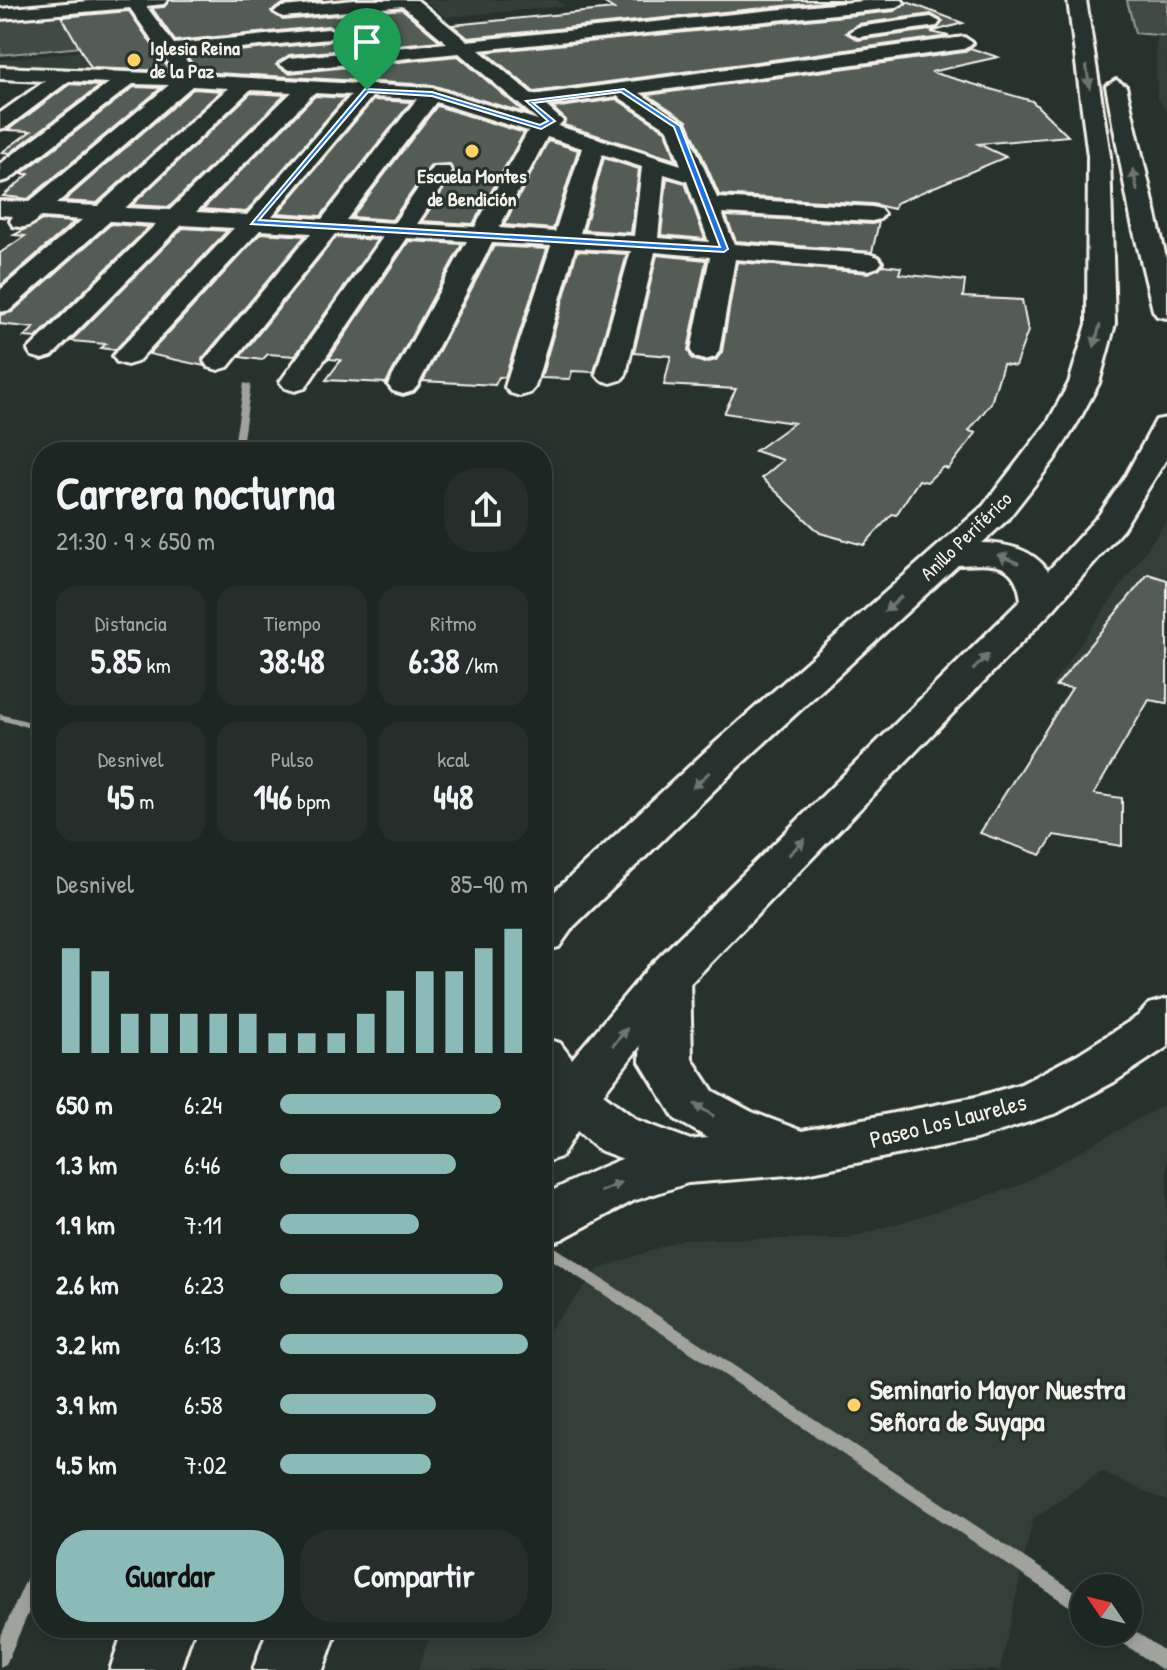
<!DOCTYPE html>
<html lang="es">
<meta charset="utf-8">
<style>
body{margin:0;font-family:"Patrick Hand",sans-serif;background:#252e2a;color:#f1f3f6;height:100vh;display:flex;flex-direction:column;font-size:30px;white-space:nowrap}
*{box-sizing:border-box;margin:0}
p{font-size:26px;color:#a0a5a5}
.icon{flex:none;width:44px;height:44px;fill:none;stroke:currentColor;stroke-width:2;stroke-linecap:round;stroke-linejoin:round}
.map{position:relative;flex:1;overflow:hidden}
.sheet{position:absolute;left:32px;top:442px;width:520px;height:1196px;display:flex;flex-direction:column;background:#1c2622;border-radius:32px;box-shadow:0 4px 12px #0003,0 0 0 2px #3a4340}
.sheet>*{flex:none}
.needle{width:52px;rotate:305deg}
.controls{position:absolute;left:1070px;top:1574px;display:grid;gap:16px}
.controls a{display:grid;place-items:center;width:72px;height:72px;border-radius:50%;background:#1c2622;box-shadow:0 4px 12px #0003,0 0 0 2px #3a4340;font-size:40px}
.pin{position:absolute;display:grid;place-items:center;width:68px;height:68px;color:#fff;margin:-82px -34px;border-radius:50% 50% 50% 0;rotate:-45deg;box-shadow:0 0 8px #0007}
.pin .icon{rotate:45deg}
.round{display:grid;place-items:center;flex:none;width:84px;height:84px;border-radius:32px;background:#252e2a}
.summary{display:flex;align-items:center;justify-content:space-between;height:136px;padding:0 24px}
h1{font-size:44px;font-weight:700;line-height:60px}
.figures{display:grid;grid-template-columns:repeat(3,1fr);gap:12px;height:136px;padding:8px 24px}
.figures div{display:grid;align-content:center;border-radius:20px;background:#252e2a;text-align:center}
.figures b{font-size:34px;font-weight:700}
.figures small{font-size:22px;font-weight:400}
.figures p{font-size:22px}
.chart{height:224px;padding:16px 24px}
.chart p{display:flex;justify-content:space-between}
.chart svg{width:100%;height:144px;margin-top:8px;stroke:#8bbbb9;stroke-width:6}
.cta{display:flex;gap:16px;margin-top:auto;padding:16px 24px}
.cta a{flex:1;height:92px;border-radius:32px;background:#8bbbb9;color:#111;font-size:32px;font-weight:700;line-height:92px;text-align:center}
.cta a+a{background:#252e2a;color:#f1f3f6}
ul{padding:0 24px;list-style:none;font-size:26px}
li{display:grid;grid-template-columns:128px 96px 1fr;align-items:center;height:60px}
li i{height:20px;border-radius:10px;background:#8bbbb9}
.map>svg:first-child{display:block}
.built{fill:#333f39}
.green{fill:#414b45;stroke:#9a9e96;stroke-width:2}
.lines{fill:none;stroke-linecap:round;stroke-linejoin:round}
.stream{fill:#9fa39b;fill-rule:evenodd}
.building{fill:#525c55;stroke:#f4f1e8;stroke-width:2;fill-rule:evenodd}
.minor-casing{stroke:#f4f1e8;stroke-width:6}
.highway-casing{stroke:#f4f1e8;stroke-width:6}
.minor{fill:#26332d;fill-rule:evenodd}
.highway{fill:#26332d;fill-rule:evenodd}
.oneway{fill:#6e766e}
.route{fill:#1a73e8;stroke:#fff;stroke-width:2;fill-rule:evenodd}
.poi-dot{fill:#ffd166;stroke:#26332d;stroke-width:3}
.labels{text-anchor:middle;stroke-width:6;stroke-linejoin:round;paint-order:stroke}
.far-poi-label{font-size:20px;font-weight:bold;fill:#f4f1e8;stroke:#26332d;text-anchor:start}
.far-street-label{font-size:20px;fill:#f4f1e8;stroke:#26332d}
.street-label{font-size:24px;fill:#f4f1e8;stroke:#26332d}
.near-poi-label{font-size:28px;font-weight:bold;fill:#f4f1e8;stroke:#26332d;text-anchor:start}
</style>
<div class="map">
<svg width="1167" height="1670" viewBox="0 0 1167 1670">
<rect width="100%" height="100%" fill="#26332d"/>
<filter id="ink" filterUnits="userSpaceOnUse"><feTurbulence type="fractalNoise" baseFrequency=".0125" numOctaves="2"/><feDisplacementMap in="SourceGraphic" scale="16" xChannelSelector="R" yChannelSelector="G"/><feConvolveMatrix kernelMatrix="1 2 1 2 8 2 1 2 1" color-interpolation-filters="sRGB"/></filter>
<g filter="url(#ink)">
<path class="built" d="M425 0H557L565 6 446 17Z
M1156 35 1167 36V112L1157 97Z
M82 51 94 73 0 70V60Z
M1167 520V704L1051 686Z
M1167 1103V1501L1101 1472 1033 1519 1000 1670H418L432 1628H542V1339L599 1269 683 1239H847L1018 1186Z"/>
<path class="green" d="M1127 0H1167V36L1135 33Z
M121 7 144 41 0 55V18Z"/>
<g class="lines">
<path class="stream" d="M244 383 251 385 241 452H233Z
M0 714 42 725V731L0 720Z
M542 1239 1084 1597V1616L542 1253Z
M42 1555V1582L6 1664 0 1667V1638L36 1557Z
M1128 1626 1167 1653V1670L1161 1669 1115 1638 1112 1632H1128Z"/>
</g>
<path class="building" d="M170 0H323L283 4 271 11 283 20 402 9 440 41 289 55 276 65 289 73 458 56 525 113 432 85 198 72 187 56 328 42 340 33 328 26 175 41 152 8 164 7Z
M600 0H843L468 38 452 25 614 9Z
M907 2 963 23 931 32 949 36 534 92 486 52 895 11ZM931 14 943 21 937 29 858 40 846 33 858 24Z
M129 11 170 71 91 68 62 17Z
M970 48 998 57 931 72 1032 101 1068 136 978 144 1006 157 896 203 894 209 872 204 719 195 687 121 648 95 964 52Z
M70 84 100 86 10 153 2 152 31 131 8 130Z
M134 87 161 88 28 199 3 196 29 174H21Z
M193 89 221 91 97 203 64 201Z
M251 93 285 95 169 207 132 205Z
M315 96 345 98 246 212 203 209Z
M616 99 666 131 676 160 564 125 565 119 553 108Z
M373 100 411 102 321 216 278 213Z
M437 106 524 133 473 224 422 221 454 174 449 164 431 165 392 220 352 217Z
M548 141 578 150 553 229 504 225Z
M604 158 639 169 631 233 584 230Z
M667 178 685 183 705 239 661 235Z
M726 216 872 224 879 222 872 252 736 241Z
M42 220 74 222 0 286V253L25 236 14 235Z
M111 224 149 227 36 338 24 337 34 328 0 324V315L12 312Z
M183 228 227 231 115 350 101 348 106 344 71 341Z
M261 233 305 236 202 359 204 366 149 354Z
M336 237 377 240 295 356 268 354 262 360 240 357Z
M409 241 462 244 386 383 326 380 341 360 329 359Z
M494 246 547 249 505 377H499L495 385 423 381Z
M577 251 627 254 594 372 572 371 570 379 541 378Z
M657 255 706 260 688 350 692 359 704 363 716 360 722 352 737 262 869 273 883 265 901 267 899 274 965 281 963 297 1022 300 1028 331 1015 366 1003 364 991 403 969 431 976 433 948 469 943 467 927 482 919 480 896 515 892 514 864 545 820 533 762 478 783 460 755 451 794 423 724 413 736 389 664 385 671 356 634 353Z
M1148 574 1167 580V703L1149 700 1094 794 1122 798V846L1054 835 1041 855 980 833 1072 688 1056 686Z"/>
<g class="lines">
<g class="minor-casing">
<path id="minor" d="M99 0H167L164 4 146 6 174 44 328 29 337 34 328 39 182 54 196 75 432 88 538 120 459 53 289 70 279 64 289 58 447 43 403 6 283 17 274 12 283 7 354 0H417L467 41 873 0H902L904 3 895 8 479 50 533 95 964 37 973 43 964 49 640 93 684 122 717 198 872 207 880 209 884 214 880 219 872 221 722 213 734 244 869 254 878 257 882 262 878 267 869 270 735 259 719 351 715 357 705 360 695 357 691 351 710 257 655 252 626 374 621 380 611 383 601 380 596 374 631 251 575 248 535 387 530 393 520 396 510 393 505 387 551 246 492 243 418 385 413 391 403 394 393 391 388 385 467 241 407 238 305 388 295 391 285 388 280 382 383 237 335 234 228 367 218 370 208 367 204 361 311 233 260 230 137 362 127 365 117 362 113 356 234 228 182 225 52 356 42 359 32 356 28 350 156 224 110 221 10 310 0 312V290L82 220 41 217C31 226 26 229 13 226L10 221 13 216 0 215V201L29 202 169 85 133 84 8 180 0 182V164L109 83 69 81 7 127 0 129V113L45 81 0 79V67L176 74 130 8 0 19V9ZM192 86 228 88 98 206 56 204ZM250 90 292 92 170 210 125 208ZM314 93 351 95 247 215 196 212ZM617 96 668 129 681 165 558 126 563 121 546 106ZM372 97 417 99 322 219 272 216ZM436 102 528 131 475 227 417 224 452 172 449 167H433L394 223 346 220ZM547 137 582 148 555 232 499 228ZM602 154 642 167 634 236 580 233ZM664 174 687 181 709 242 658 238Z
M931 17 940 22 937 26 858 37 849 32 858 27Z
M666 962 683 967 690 979 692 1059 713 1091 752 1112 802 1131 976 1097 1021 1084 1078 1054 1138 1016 1149 1004 1167 999V1047L1114 1082 1057 1113 976 1139 801 1174 688 1183 633 1201 562 1239 542 1246V1196C593 1170 650 1142 708 1138L675 1119 640 1062 642 979 649 967Z"/>
</g>
<g class="highway-casing">
<path id="highway" d="M1068 0H1086L1110 156 1115 324 1099 383 1078 422 1054 460 1007 520 982 543C1008 544 1032 549 1048 571L1099 515 1125 477 1156 420 1167 418V458L1123 529 1053 610 683 991 603 1094 637 1120 707 1146 715 1161 707 1176 688 1183 669 1176 599 1150 577 1131 561 1157 542 1163V1038L560 1043 572 1059 649 967 1021 600C1016 559 991 564 958 565L737 768 573 927 559 947 542 951V903L707 750 983 506 1048 422 1069 383 1087 324 1088 156Z
M1116 80 1126 86 1167 262V318L1157 316 1153 310 1131 219 1106 86Z
M124 1628H194L180 1670H110Z
M268 1628H338L323 1670H253Z"/>
</g>
<use href="#minor" class="minor"/>
<use href="#highway" class="highway"/>
</g>
<defs><path id="oneway-solid" d="M-6-.8H1V-3.2L6.5 0L1 3.2V.8H-6Z" transform="scale(2)"/></defs>
<g class="oneway">
<use href="#oneway-solid" transform="translate(1088 77) rotate(82)"/>
<use href="#oneway-solid" transform="translate(1135 180) rotate(-102)"/>
<use href="#oneway-solid" transform="translate(1097 336) rotate(105)"/>
<use href="#oneway-solid" transform="translate(1008 559) rotate(-158)"/>
<use href="#oneway-solid" transform="translate(893 604) rotate(138)"/>
<use href="#oneway-solid" transform="translate(981 662) rotate(-45)"/>
<use href="#oneway-solid" transform="translate(701 780) rotate(137)"/>
<use href="#oneway-solid" transform="translate(797 847) rotate(-45)"/>
<use href="#oneway-solid" transform="translate(620 1037) rotate(-51)"/>
<use href="#oneway-solid" transform="translate(704 1110) rotate(-148)"/>
<use href="#oneway-solid" transform="translate(611 1187) rotate(-24)"/>
</g>
</g>
<path class="route" d="M365 89 432 92 540 125 548 121 526 101 624 89 680 126 728 249 724 252 251 224ZM368 92 432 96 541 129 555 121 533 103 621 92 674 127 720 247 259 220Z"/>
<g class="poi-dot">
<circle cx="134" cy="60" r="8"/>
<circle cx="472" cy="151" r="8"/>
<circle cx="854" cy="1405" r="8"/>
</g>
<g class="labels">
<g class="far-poi-label">
<text x="150" y="55">Iglesia Reina<tspan x="150" dy="23">de la Paz</tspan></text>
<text x="472" y="183" text-anchor="middle">Escuela Montes<tspan x="472" dy="23">de Bendición</tspan></text>
</g>
<g class="far-street-label">
<text transform="translate(966 536) rotate(-44)" y="7">Anillo Periférico</text>
</g>
<g class="street-label">
<text transform="translate(948 1121) rotate(-14)" y="8">Paseo Los Laureles</text>
</g>
<g class="near-poi-label">
<text x="870" y="1399">Seminario Mayor Nuestra<tspan x="870" dy="32">Señora de Suyapa</tspan></text>
</g>
</g>
</svg>
<div class="controls">
<a><svg class="needle" viewBox="-14 -14 28 28"><path d="M0-13l5 13h-10z" fill="#e53935"/><path d="M0 13l5-13h-10z" fill="#a0a5a5"/></svg></a>
</div>
<div class="pin" style="left:367px;top:90px;background:#1e9e55"><svg class="icon" aria-label="arrive" viewBox="0 0 24 24"><path d="M6 21V4h12l-3 4 3 4H6"/></svg></div>
<section class="sheet">
<div class="summary"><div><h1>Carrera nocturna</h1><p>21:30 · 9 × 650 m</p></div><a class="round"><svg class="icon" aria-label="share" viewBox="0 0 24 24"><path d="M12 15V3M7 8l5-5 5 5M5 13v7h14v-7"/></svg></a></div>
<div class="figures">
<div><p>Distancia</p><b>5.85<small> km</small></b></div>
<div><p>Tiempo</p><b>38:48</b></div>
<div><p>Ritmo</p><b>6:38<small> /km</small></b></div>
</div>
<div class="figures">
<div><p>Desnivel</p><b>45<small> m</small></b></div>
<div><p>Pulso</p><b>146<small> bpm</small></b></div>
<div><p>kcal</p><b>448</b></div>
</div>
<div class="chart"><p><span>Desnivel</span>85–90 m</p>
<svg viewBox="0 0 160 44" preserveAspectRatio="none"><path d="M5 44V12M15 44V19M25 44V32M35 44V32M45 44V32M55 44V32M65 44V32M75 44V38M85 44V38M95 44V38M105 44V32M115 44V25M125 44V19M135 44V19M145 44V12M155 44V6"/></svg>
</div>
<ul>
<li><b>650 m</b>6:24<i style="width:89%"></i></li>
<li><b>1.3 km</b>6:46<i style="width:71%"></i></li>
<li><b>1.9 km</b>7:11<i style="width:56%"></i></li>
<li><b>2.6 km</b>6:23<i style="width:90%"></i></li>
<li><b>3.2 km</b>6:13<i style="width:100%"></i></li>
<li><b>3.9 km</b>6:58<i style="width:63%"></i></li>
<li><b>4.5 km</b>7:02<i style="width:61%"></i></li>
</ul>
<div class="cta"><a>Guardar</a><a>Compartir</a></div>
</section>
</div>
